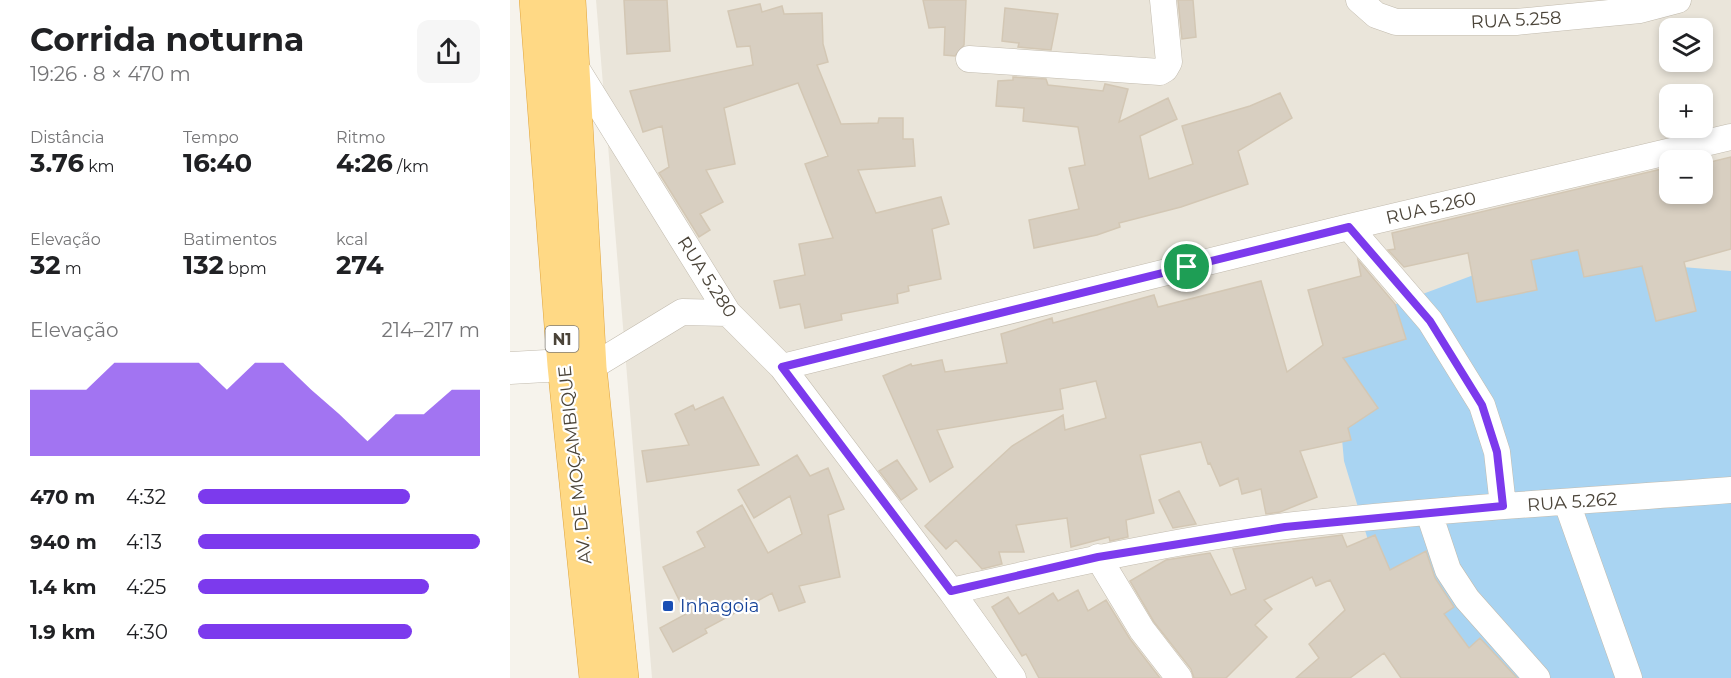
<!DOCTYPE html>
<html lang="pt">
<meta charset="utf-8">
<style>
body{margin:0;font-family:Montserrat,sans-serif;background:#f6f6f6;color:#202124;height:100vh;display:flex;flex-direction:column;font-size:22px;white-space:nowrap}
*{box-sizing:border-box;margin:0}
p{font-size:20px;color:#757577}
.icon{flex:none;width:33px;height:33px;fill:none;stroke:currentColor;stroke-width:2;stroke-linecap:round;stroke-linejoin:round}
.map{position:relative;flex:1;overflow:hidden}
.side{display:flex;flex-direction:column;background:#fff;width:510px}
.side>*{flex:none}
.buttons{position:absolute;left:1149px;top:18px;display:grid;gap:12px}
.buttons a{display:grid;place-items:center;width:54px;height:54px;border-radius:12px;background:#fff;box-shadow:0 3px 9px #0003;font-size:30px}
.pin{position:absolute;display:grid;place-items:center;width:51px;height:51px;color:#fff;margin:-26px;border:3px solid #fff;border-radius:50%;box-shadow:0 2px 6px #0007}
.round{display:grid;place-items:center;flex:none;width:63px;height:63px;border-radius:12px;background:#f6f6f6}
.overview{display:flex;align-items:center;justify-content:space-between;height:102px;padding:0 30px}
h1{font-size:33px;font-weight:700;line-height:45px}
.metrics{display:grid;grid-template-columns:repeat(3,1fr);gap:9px;height:102px;padding:6px 30px}
.metrics div{display:grid;align-content:center}
.metrics b{font-size:26px;font-weight:700}
.metrics small{font-size:16px;font-weight:400}
.metrics p{font-size:16px}
.chart{height:168px;padding:12px 30px}
.chart p{display:flex;justify-content:space-between}
.chart svg{width:100%;height:108px;margin-top:6px;fill:#7c3aed;opacity:.7}
ul{padding:0 30px;list-style:none;font-size:20px}
li{display:grid;grid-template-columns:96px 72px 1fr;align-items:center;height:45px}
li i{height:15px;border-radius:8px;background:#7c3aed}
main{display:flex;flex:1;min-height:0}
.map>svg:first-child{display:block}
.residential{fill:#eae5da;fill-rule:evenodd}
.water{fill:#a9d4f2}
.building{fill:#d8cfc1;stroke:#d3c7b4;stroke-width:1.5}
.lines{fill:none;stroke-linecap:round;stroke-linejoin:round}
.minor-casing{stroke:#c2bbae;stroke-width:27}
.tertiary-casing{stroke:#c2bbae;stroke-width:33}
.trunk-casing{stroke:#e0a43c;stroke-width:34}
.minor{stroke:#fff;stroke-width:26}
.tertiary{stroke:#fff;stroke-width:32}
.trunk{stroke:#ffd985;stroke-width:33}
.route-casing{stroke:#fff;stroke-width:12}
.route{stroke:#7c3aed;stroke-width:8}
.transit-dot{fill:#1a4fb4;stroke:#fff;stroke-width:2}
.labels{text-anchor:middle;stroke-width:4.5;stroke-linejoin:round;paint-order:stroke}
.shield{fill:#fff;stroke:#817c74;stroke-width:1.5}
.shield-label{font-size:16px;font-weight:bold;fill:#4b4439}
.street-label{font-size:18px;fill:#4b4439;stroke:#fff}
.transit-label{font-size:18px;fill:#164399;stroke:#fff;text-anchor:start}
</style>
<main>
<section class="side">
<div class="overview"><div><h1>Corrida noturna</h1><p>19:26 · 8 × 470 m</p></div><a class="round"><svg class="icon" aria-label="share" viewBox="0 0 24 24"><path d="M12 15V3M7 8l5-5 5 5M5 13v7h14v-7"/></svg></a></div>
<div class="metrics">
<div><p>Distância</p><b>3.76<small> km</small></b></div>
<div><p>Tempo</p><b>16:40</b></div>
<div><p>Ritmo</p><b>4:26<small> /km</small></b></div>
</div>
<div class="metrics">
<div><p>Elevação</p><b>32<small> m</small></b></div>
<div><p>Batimentos</p><b>132<small> bpm</small></b></div>
<div><p>kcal</p><b>274</b></div>
</div>
<div class="chart"><p><span>Elevação</span>214–217 m</p>
<svg viewBox="0 0 160 44" preserveAspectRatio="none"><path d="M0 44V17L10 17L20 17L30 6L40 6L50 6L60 6L70 17L80 6L90 6L100 17L110 27L120 38L130 27L140 27L150 17L160 17V44z"/></svg>
</div>
<ul>
<li><b>470 m</b>4:32<i style="width:75%"></i></li>
<li><b>940 m</b>4:13<i style="width:100%"></i></li>
<li><b>1.4 km</b>4:25<i style="width:82%"></i></li>
<li><b>1.9 km</b>4:30<i style="width:76%"></i></li>
</ul>
</section>
<div class="map">
<svg width="1221" height="678" viewBox="0 0 1221 678">
<rect width="100%" height="100%" fill="#f6f3ec"/>
<path class="residential" d="M86 0H1221V678H142ZM1160 28H1192V62H1160ZM1160 94H1192V128H1160ZM1160 160H1192V194H1160Z"/>
<path class="water" d="M1075 247 1160 266 1221 271V678H935L861 550 834 461 823 341 859 314 969 273Z"/>
<path class="building" d="M114 0H157L160 51 117 54Z
M413 0H456L454 45 445 56 434 55 435 27 419 28Z
M668 0H683L686 37 672 39Z
M250 4 252 12 272 6 274 14 312 13 313 44 318 62 307 65 331 124 368 123 369 118H393V139H403L405 166 348 170 366 213 431 197 439 224 422 229 431 279 398 286 399 291 387 294 388 303 331 314 332 320 295 328 290 304 270 308 264 281 295 275 289 244 323 238 295 164 318 156 288 83 214 108 225 164 196 170 213 202 190 214 200 230 189 237 149 173 159 167 152 126 133 132 120 91 243 65 240 46 227 47 218 11Z
M495 8 548 14 541 50 508 47 509 43 492 41Z
M503 77 536 79 538 85 593 91 595 84 618 89 609 122 658 98 667 119 630 136 639 179 683 164 672 126 740 106 770 93 782 118 728 151 738 184 671 207 609 223 610 227 587 235 524 248 519 220 569 209 559 168 575 165 568 127 513 121 514 108 486 106 488 81 503 80Z
M1221 157V249L1174 262 1186 311 1146 321 1132 266 1074 277 1068 250 1021 260 1027 290 967 302 958 253 894 267 878 250 885 249 882 233 1160 167V194H1192V164Z
M848 260 885 304 896 339 833 358 868 408 838 428 841 440 790 451 807 497 770 512 756 514 751 489 732 494 728 478 710 486 700 463 698 464 691 442 630 455 644 513 616 520 618 537 600 541 599 537 561 547 557 518 506 525 514 552H489L492 564 472 569 446 540 436 549 415 526 502 446 553 415 555 430 596 418 586 381 550 389 553 409 427 430 443 467 420 482 373 376 401 364 402 366 432 360 435 372 497 363 491 334 542 318 543 323 644 295 648 307 751 281 777 372 813 345 798 290 851 276Z
M213 397 249 465 137 482 132 451 179 445 165 414 183 405 185 410Z
M287 455 300 476 318 468 334 509 318 515 330 577 289 586 295 602 269 611 262 593 195 629 197 633 163 652 150 628 176 614 153 567 195 547 187 532 232 505 258 553 292 534 280 496 244 518 228 490Z
M387 460 407 489 391 500 369 471Z
M669 491 686 524 663 528 649 500Z
M832 535 837 547 865 535 880 570 916 551 925 578 944 607 934 614 959 648 970 638 1007 678H891L874 653 840 678H786L809 658 799 644 835 610 820 580 806 586 802 577 754 600 762 609 745 625 757 637 716 678H684L681 669 644 622 620 581 656 560 700 553 721 595 736 589 723 549Z
M568 590 578 611 596 600 620 639 650 678H529L516 654 512 656 482 607 498 597 509 614 543 593 548 601Z"/>
<g class="lines">
<g class="minor-casing">
<path id="minor" d="M849 0 866 15 886 22H1006L1130 10 1168 0
M459 59 650 72 655 69 659 62 653 0
M63 63 218 313 272 367 441 591 503 678
M839 227 920 321 972 405 987 452 993 506
M272 367 839 227 1221 137
M80 368 172 312 218 313
M1057 503 1119 678
M919 513 938 570 957 599 1027 678
M588 557 632 630 669 678
M441 591C552 566 664 540 776 526 924 509 1073 501 1221 490"/>
</g>
<g class="tertiary-casing">
<path id="tertiary" d="M0 368 54 365 80 368"/>
</g>
<g class="trunk-casing">
<path id="trunk" d="M26 0 54 365 86 678
M59 0 80 368 112 678"/>
</g>
<use href="#minor" class="minor"/>
<use href="#tertiary" class="tertiary"/>
<use href="#trunk" class="trunk"/>
</g>
<g class="lines">
<g class="route-casing">
<path id="route" d="M839 227 920 321 972 405 987 452 993 506 775 527 588 557 441 591 272 367Z"/>
</g>
<use href="#route" class="route"/>
</g>
<rect class="transit-dot" x="152" y="600" width="12" height="12" rx="3"/>
<g class="labels">
<rect class="shield" x="35.5" y="326" width="33" height="26" rx="4.5"/>
<g class="shield-label">
<text x="52" y="345">N1</text>
</g>
<g class="street-label">
<text transform="translate(1006 20) rotate(-3)" y="6">RUA 5.258</text>
<text transform="translate(921 208) rotate(-13)" y="6">RUA 5.260</text>
<text transform="translate(197 277) rotate(57)" y="6">RUA 5.280</text>
<text transform="translate(65 465) rotate(-96)" y="6">AV. DE MOÇAMBIQUE</text>
<text transform="translate(1062 502) rotate(-4)" y="6">RUA 5.262</text>
</g>
<g class="transit-label">
<text x="170" y="612">Inhagoia</text>
</g>
</g>
</svg>
<div class="buttons">
<a><svg class="icon" aria-label="layers" viewBox="0 0 24 24"><path d="M12 4l9 5-9 5-9-5zM3 14l9 5 9-5"/></svg></a>
<a>+</a>
<a>−</a>
</div>
<div class="pin" style="left:677px;top:267px;background:#1e9e55"><svg class="icon" aria-label="arrive" viewBox="0 0 24 24"><path d="M6 21V4h12l-3 4 3 4H6"/></svg></div>
</div>
</main>
